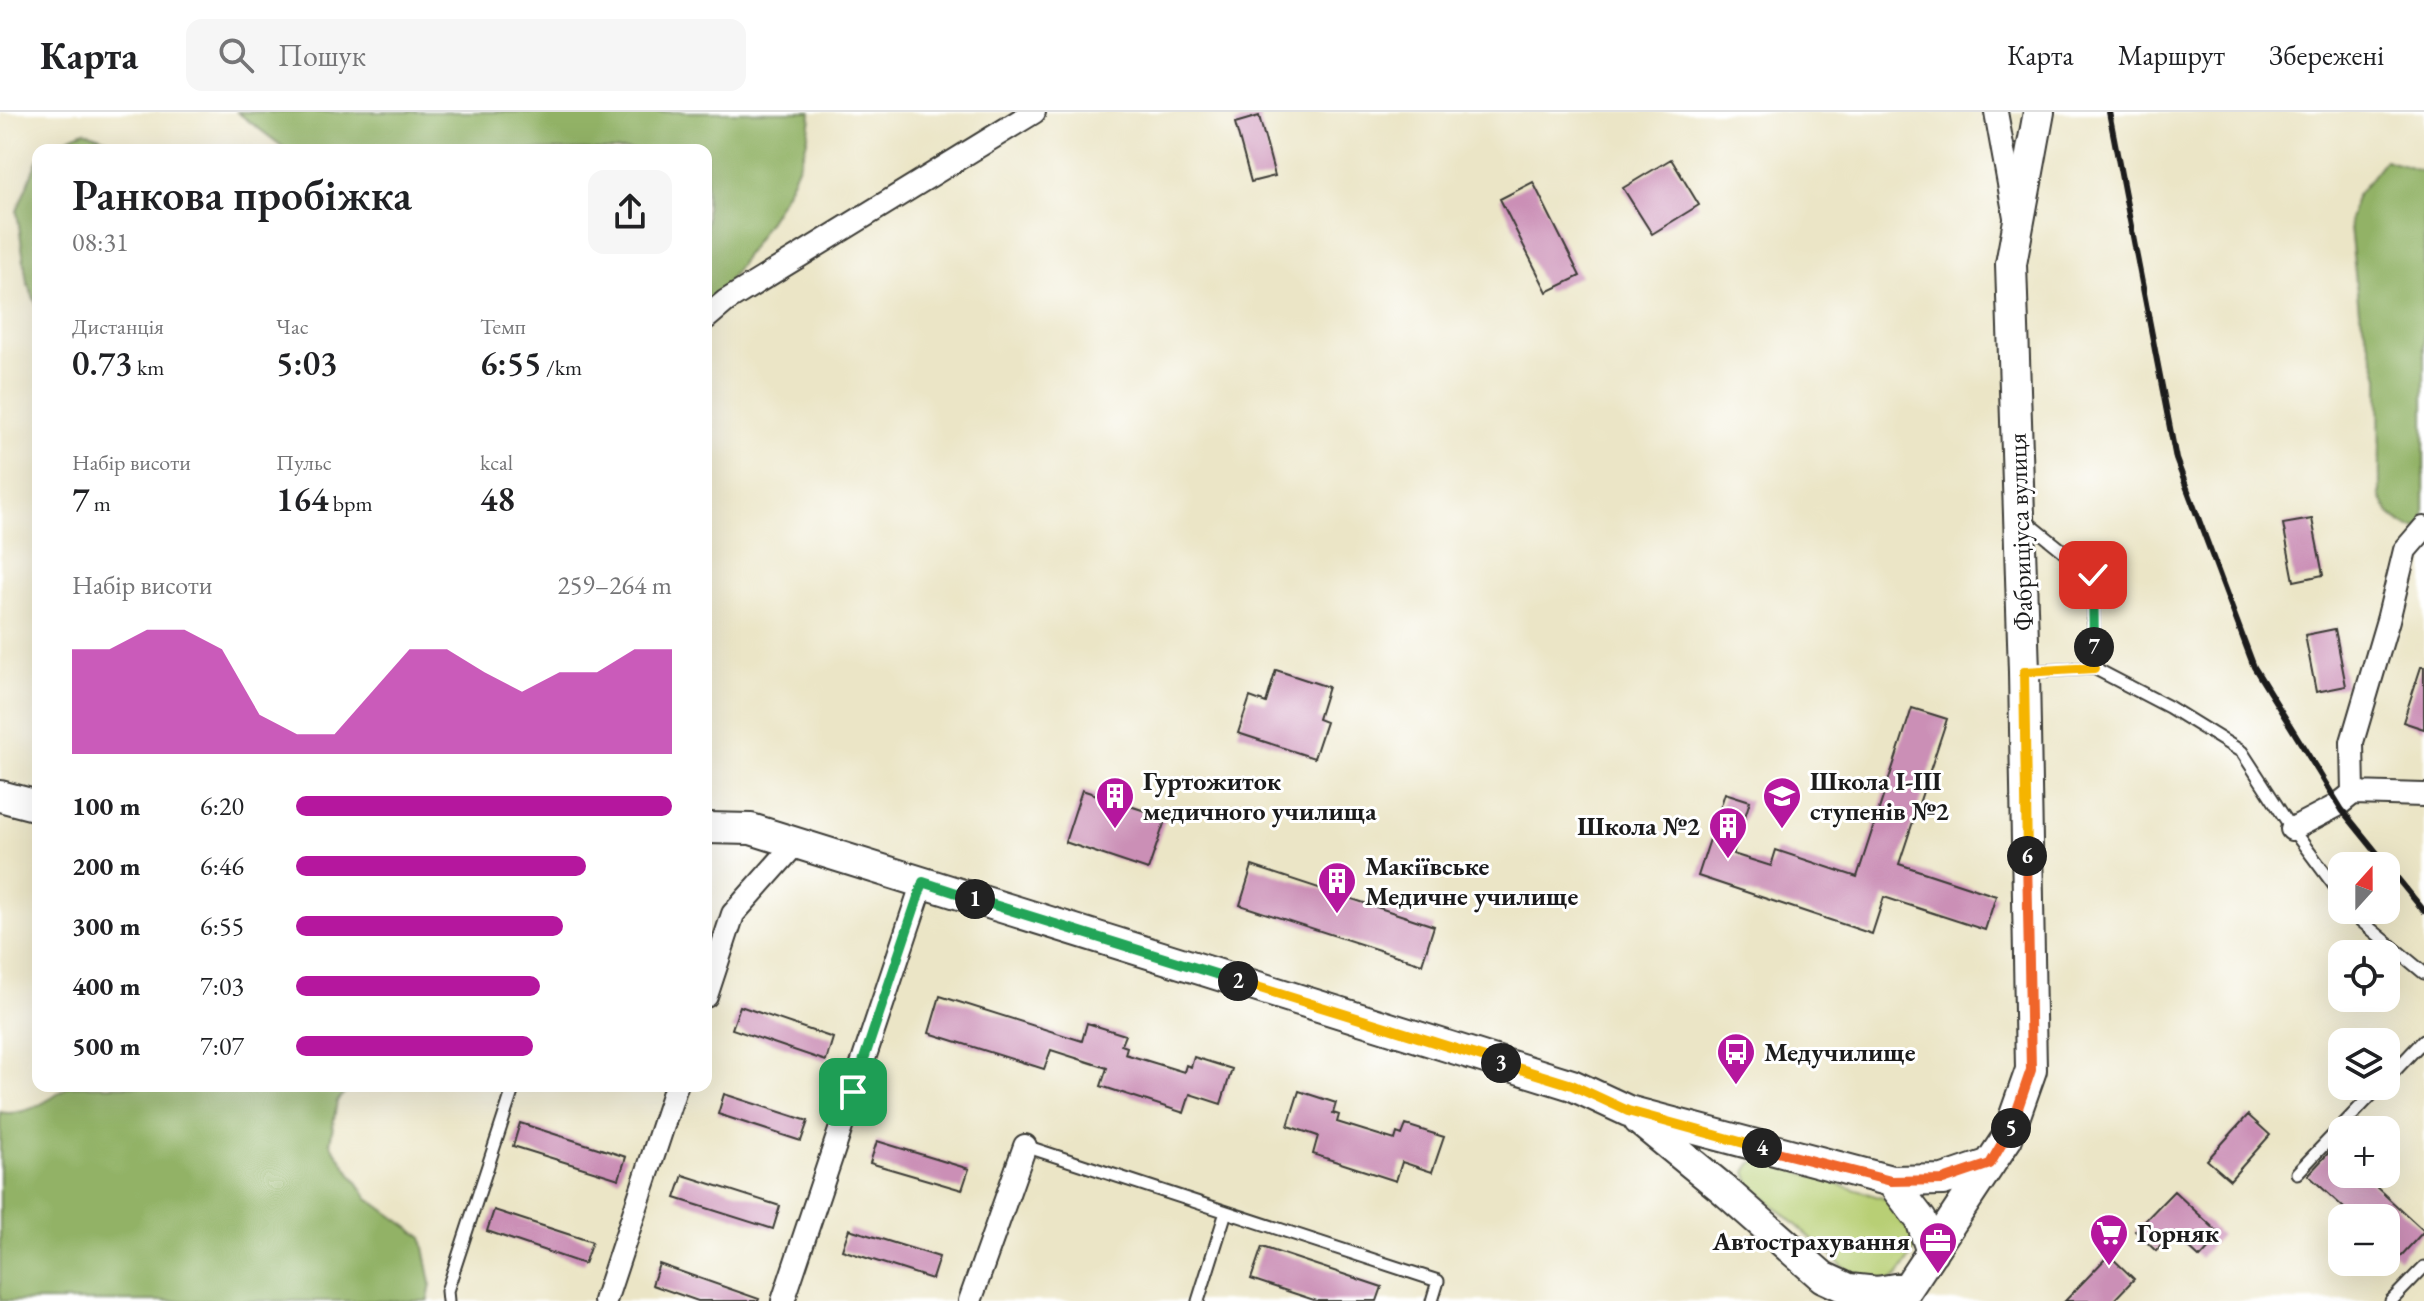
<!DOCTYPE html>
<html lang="uk">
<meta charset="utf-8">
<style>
body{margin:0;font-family:"EB Garamond",serif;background:#f6f6f6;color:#202124;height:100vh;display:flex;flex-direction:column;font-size:30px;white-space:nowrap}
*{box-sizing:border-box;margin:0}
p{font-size:26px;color:#757577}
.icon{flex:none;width:44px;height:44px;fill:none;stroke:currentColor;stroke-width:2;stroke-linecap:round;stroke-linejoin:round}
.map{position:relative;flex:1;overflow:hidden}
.panel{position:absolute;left:32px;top:32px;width:680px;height:948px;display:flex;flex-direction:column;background:#fff;border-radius:16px;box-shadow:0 8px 32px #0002}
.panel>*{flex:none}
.needle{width:52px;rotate:21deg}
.tools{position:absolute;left:2328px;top:740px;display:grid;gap:16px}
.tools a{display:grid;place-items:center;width:72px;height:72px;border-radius:16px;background:#fff;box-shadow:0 8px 32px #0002;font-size:40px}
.pin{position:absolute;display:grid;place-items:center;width:68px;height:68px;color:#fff;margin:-34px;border-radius:16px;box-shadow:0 4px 12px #0006}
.km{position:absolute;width:40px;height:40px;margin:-20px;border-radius:50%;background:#222;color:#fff;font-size:22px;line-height:40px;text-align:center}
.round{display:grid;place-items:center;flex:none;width:84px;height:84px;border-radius:16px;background:#f6f6f6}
.headline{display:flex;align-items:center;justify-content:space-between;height:136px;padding:0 40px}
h1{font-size:44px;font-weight:600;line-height:60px}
.metrics{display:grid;grid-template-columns:repeat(3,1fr);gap:12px;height:136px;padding:8px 40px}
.metrics div{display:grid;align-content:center}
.metrics b{font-size:34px;font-weight:600}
.metrics small{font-size:22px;font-weight:400}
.metrics p{font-size:22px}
.chart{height:224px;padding:16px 40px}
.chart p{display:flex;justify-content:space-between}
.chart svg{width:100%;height:144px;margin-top:8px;fill:#b5179e;opacity:.7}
ul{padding:0 40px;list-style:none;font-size:26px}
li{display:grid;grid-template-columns:128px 96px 1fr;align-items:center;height:60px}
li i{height:20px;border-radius:10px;background:#b5179e}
header{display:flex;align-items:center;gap:48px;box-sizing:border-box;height:112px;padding:0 40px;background:#fff;border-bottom:2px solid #e0e0e0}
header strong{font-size:38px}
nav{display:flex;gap:44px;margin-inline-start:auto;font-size:28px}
.search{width:560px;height:72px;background:#f6f6f6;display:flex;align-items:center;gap:20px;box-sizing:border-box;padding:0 28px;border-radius:16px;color:#757577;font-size:30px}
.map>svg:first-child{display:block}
.green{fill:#b8cf74;stroke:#6a7648;stroke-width:2}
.forest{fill:#92b266;stroke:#576741;stroke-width:2}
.building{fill:#cb8fb6}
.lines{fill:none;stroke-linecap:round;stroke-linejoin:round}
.lane-casing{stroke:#3b3a36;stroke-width:15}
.street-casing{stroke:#3b3a36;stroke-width:26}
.secondary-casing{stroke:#3b3a36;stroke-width:34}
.lane{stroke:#fff;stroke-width:11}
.street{stroke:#fff;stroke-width:22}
.secondary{stroke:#fff;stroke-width:30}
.rail{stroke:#1c1c1c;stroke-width:6}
.split-1-casing{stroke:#fff;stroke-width:16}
.split-2-casing{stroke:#fff;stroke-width:16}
.split-3-casing{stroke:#fff;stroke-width:16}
.split-4-casing{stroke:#fff;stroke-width:16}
.split-5-casing{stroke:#fff;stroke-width:16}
.split-6-casing{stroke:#fff;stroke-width:16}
.split-7-casing{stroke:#fff;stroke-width:16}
.split-8-casing{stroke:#fff;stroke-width:16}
.split-1{stroke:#22a559;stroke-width:10}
.split-2{stroke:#22a559;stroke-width:10}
.split-3{stroke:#f5b400;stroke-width:10}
.split-4{stroke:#f5b400;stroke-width:10}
.split-5{stroke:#f0652b;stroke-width:10}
.split-6{stroke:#f0652b;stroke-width:10}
.split-7{stroke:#f5b400;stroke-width:10}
.split-8{stroke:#22a559;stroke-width:10}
.labels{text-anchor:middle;stroke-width:6;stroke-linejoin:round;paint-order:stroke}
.street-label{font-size:26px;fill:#1c1c1c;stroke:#fff}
.poi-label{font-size:26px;font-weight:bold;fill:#1c1c1c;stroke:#fff;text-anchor:start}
</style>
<header>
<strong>Карта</strong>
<div class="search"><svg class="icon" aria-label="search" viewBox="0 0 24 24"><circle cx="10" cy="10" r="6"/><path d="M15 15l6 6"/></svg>Пошук</div>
<nav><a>Карта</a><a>Маршрут</a><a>Збережені</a></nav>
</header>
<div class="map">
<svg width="2424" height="1189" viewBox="0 0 2424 1189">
<rect width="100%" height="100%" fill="#fff"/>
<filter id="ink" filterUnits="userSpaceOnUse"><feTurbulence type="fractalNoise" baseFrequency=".0125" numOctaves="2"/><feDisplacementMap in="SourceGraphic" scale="16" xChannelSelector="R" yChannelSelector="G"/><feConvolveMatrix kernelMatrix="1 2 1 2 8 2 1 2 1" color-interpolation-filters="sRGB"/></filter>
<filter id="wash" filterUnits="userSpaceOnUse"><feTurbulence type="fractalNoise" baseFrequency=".006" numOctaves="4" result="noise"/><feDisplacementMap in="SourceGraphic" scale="32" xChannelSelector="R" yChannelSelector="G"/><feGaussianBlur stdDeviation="1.8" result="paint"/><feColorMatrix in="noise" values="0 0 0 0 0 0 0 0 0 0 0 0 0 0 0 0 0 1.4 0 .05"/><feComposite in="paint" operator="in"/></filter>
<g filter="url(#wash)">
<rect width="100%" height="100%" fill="#ebe5c6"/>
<path class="green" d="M1759 1047 1898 1091 1920 1130 1898 1164 1888 1170 1854 1164 1751 1073 1746 1060 1751 1052Z"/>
<path class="forest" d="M237 0H811C810 62 754 129 721 180L706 193V38H287Z
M84 19 129 35 133 38H41Z
M38 46V196L27 170 17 99Z
M2385 48 2424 60V417L2410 416 2390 403 2380 383 2379 264 2359 198 2349 107 2356 85Z
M69 974H350L337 989 330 1031 368 1086 422 1125 431 1171 428 1189H0V1000C25 1005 50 988 69 974Z"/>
<g id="blocks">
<path class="building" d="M1259 4 1275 64 1251 70 1235 11Z
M1671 47 1699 93 1652 122 1623 76Z
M1533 70 1580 164 1547 180 1500 87Z
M2312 407 2323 463 2294 469 2283 412Z
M2335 517 2346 574 2316 580 2305 523Z
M2421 555H2424V617L2403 610Z
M1276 558 1328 575 1318 607 1326 610 1314 646 1238 621 1250 585 1266 591Z
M1912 596 1947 607 1899 752 1996 784 1985 818 1884 785 1872 822 1698 764 1725 681 1750 689 1733 742 1771 754 1776 738 1857 765Z
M1082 678 1166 706 1148 758 1065 730Z
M1252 754 1434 814 1422 852 1240 793Z
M940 884 1082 929 1087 911 1125 923 1121 933 1127 935 1125 942 1184 960 1186 953 1191 955 1194 945 1232 957 1221 992 1190 982 1184 1001 1101 974 1107 956 1051 938 1044 957 929 921Z
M740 894 833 926 826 949 732 917Z
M1299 979 1336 991 1333 1001 1339 1003 1337 1010 1395 1028 1397 1021 1402 1023 1406 1013 1444 1025 1432 1060 1402 1050 1396 1069 1313 1042 1318 1024 1288 1014Z
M724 982 808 1009 801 1029 718 1002Z
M2248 1003 2270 1023 2230 1068 2207 1048Z
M520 1011 626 1045 619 1067 513 1034Z
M877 1029 969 1057 962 1078 870 1051Z
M2333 1036 2342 1044V1062H2362L2424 1119 2399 1146 2386 1134V1106H2355L2308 1063Z
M683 1063 780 1094 773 1117 675 1086Z
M2174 1079 2221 1123 2200 1146 2173 1121 2156 1139 2135 1119Z
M494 1098 592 1130 584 1152 487 1119Z
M849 1117 939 1145 932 1167 842 1138Z
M1262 1135 1382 1175 1377 1189H1317L1251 1167Z
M2109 1143 2134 1167 2113 1189H2065Z
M659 1152 759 1187 758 1189H698L652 1173Z"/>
</g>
</g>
<g filter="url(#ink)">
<use href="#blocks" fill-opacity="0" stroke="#3b3a36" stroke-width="2"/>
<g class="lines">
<g class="lane-casing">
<path id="lane" d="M2094 556 2169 595 2242 640 2292 717 2342 784
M2024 560 2094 556 2093 463 2025 408
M2352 798 2360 808 2424 861
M2386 968 2424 928
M1025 1034 1438 1169 1432 1189
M2297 1061 2380 974
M448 1189 447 1179 514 974
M1198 1189 1226 1100
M2391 1189 2424 1155"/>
</g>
<g class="street-casing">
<path id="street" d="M1996 0 2015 105
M706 206 726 189 1034 0
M2353 681 2352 630 2388 508 2405 438 2424 416
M2292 717 2338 693 2353 681 2424 683
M706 884 733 802 796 731
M605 1189 676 974
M783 1189 923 770
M970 1189 1025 1034"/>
</g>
<g class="secondary-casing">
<path id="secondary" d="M0 684 38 694
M706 716 751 717 1572 973 1628 999 1891 1069 1943 1068 1990 1052
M1639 1008 1722 1076 1823 1165 1849 1177 1877 1180 1907 1175
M1891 1069 1921 1108 1932 1140
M1899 1189 2007 1026 2031 958 2024 560 2011 152 2039 0"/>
</g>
<use href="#lane" class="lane"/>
<use href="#street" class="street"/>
<use href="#secondary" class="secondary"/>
<path class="rail" d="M2109 0 2176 347 2254 555 2342 698 2424 799"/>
</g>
</g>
<g class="lines" filter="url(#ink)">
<g class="split-1-casing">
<path id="split-1" d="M853 980 923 770 975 787"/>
</g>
<g class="split-2-casing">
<path id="split-2" d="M975 787 1238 869"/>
</g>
<g class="split-3-casing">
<path id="split-3" d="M1238 869 1501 951"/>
</g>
<g class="split-4-casing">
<path id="split-4" d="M1501 951 1572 973 1628 999 1762 1036"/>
</g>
<g class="split-5-casing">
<path id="split-5" d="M1762 1036 1891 1069 1943 1068 1990 1052 2011 1016"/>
</g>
<g class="split-6-casing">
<path id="split-6" d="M2011 1016 2031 958 2027 744"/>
</g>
<g class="split-7-casing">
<path id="split-7" d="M2027 744 2024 560 2094 556V535"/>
</g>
<g class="split-8-casing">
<path id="split-8" d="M2093 463 2094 535"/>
</g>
<use href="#split-1" class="split-1"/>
<use href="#split-2" class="split-2"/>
<use href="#split-3" class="split-3"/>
<use href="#split-4" class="split-4"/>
<use href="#split-5" class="split-5"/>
<use href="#split-6" class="split-6"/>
<use href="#split-7" class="split-7"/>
<use href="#split-8" class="split-8"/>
</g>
<defs>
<g id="building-pin" transform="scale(2)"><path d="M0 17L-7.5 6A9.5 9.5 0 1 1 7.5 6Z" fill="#b5179e" stroke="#fff"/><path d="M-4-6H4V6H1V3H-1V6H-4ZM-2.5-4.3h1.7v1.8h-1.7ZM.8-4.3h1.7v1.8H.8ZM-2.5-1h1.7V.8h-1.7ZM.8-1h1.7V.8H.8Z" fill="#fff"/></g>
<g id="school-pin" transform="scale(2)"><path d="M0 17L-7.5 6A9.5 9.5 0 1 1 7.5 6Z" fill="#b5179e" stroke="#fff"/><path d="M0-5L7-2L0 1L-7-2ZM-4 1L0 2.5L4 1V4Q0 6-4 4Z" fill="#fff"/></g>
<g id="bus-pin" transform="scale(2)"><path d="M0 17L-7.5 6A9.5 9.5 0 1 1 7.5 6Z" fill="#b5179e" stroke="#fff"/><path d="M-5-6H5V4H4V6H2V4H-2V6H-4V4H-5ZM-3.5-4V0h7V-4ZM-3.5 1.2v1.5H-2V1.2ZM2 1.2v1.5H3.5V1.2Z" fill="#fff"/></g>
<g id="supermarket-pin" transform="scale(2)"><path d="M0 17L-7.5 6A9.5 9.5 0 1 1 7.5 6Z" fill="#b5179e" stroke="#fff"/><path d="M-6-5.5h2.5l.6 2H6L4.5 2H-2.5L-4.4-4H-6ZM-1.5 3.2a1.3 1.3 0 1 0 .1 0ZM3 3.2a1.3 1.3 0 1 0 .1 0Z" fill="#fff"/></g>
<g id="office-pin" transform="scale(2)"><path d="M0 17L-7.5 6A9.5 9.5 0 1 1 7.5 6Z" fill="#b5179e" stroke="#fff"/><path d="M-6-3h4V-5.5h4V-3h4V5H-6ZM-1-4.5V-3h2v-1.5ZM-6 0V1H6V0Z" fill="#fff"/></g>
</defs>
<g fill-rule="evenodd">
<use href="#building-pin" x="1115" y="684"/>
<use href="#school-pin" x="1782" y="684"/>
<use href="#building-pin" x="1728" y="714"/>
<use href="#building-pin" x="1337" y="769"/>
<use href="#bus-pin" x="1736" y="940"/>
<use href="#supermarket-pin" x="2109" y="1121"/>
<use href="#office-pin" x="1938" y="1129"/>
</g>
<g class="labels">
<g class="street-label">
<text transform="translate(2020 420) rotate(-92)" y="9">Фабриціуса вулиця</text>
</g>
<g class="poi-label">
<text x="1143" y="678">Гуртожиток<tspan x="1143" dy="30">медичного училища</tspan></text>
<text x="1810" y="678">Школа I-III<tspan x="1810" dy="30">ступенів №2</tspan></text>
<text x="1700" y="723" text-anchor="end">Школа №2</text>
<text x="1365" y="763">Макіївське<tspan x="1365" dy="30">Медичне училище</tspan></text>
<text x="1764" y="949">Медучилище</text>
<text x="2137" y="1130">Горняк</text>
<text x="1910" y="1138" text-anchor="end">Автострахування</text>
</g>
</g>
</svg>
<div class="tools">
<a><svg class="needle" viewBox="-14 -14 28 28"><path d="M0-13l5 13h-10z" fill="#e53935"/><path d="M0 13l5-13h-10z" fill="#757577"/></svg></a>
<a><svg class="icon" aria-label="locate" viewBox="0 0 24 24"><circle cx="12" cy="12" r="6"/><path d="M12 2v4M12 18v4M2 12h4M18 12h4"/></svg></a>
<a><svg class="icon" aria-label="layers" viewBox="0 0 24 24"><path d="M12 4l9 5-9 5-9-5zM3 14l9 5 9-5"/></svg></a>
<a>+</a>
<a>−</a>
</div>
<div class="pin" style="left:853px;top:980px;background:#1e9e55"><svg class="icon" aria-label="arrive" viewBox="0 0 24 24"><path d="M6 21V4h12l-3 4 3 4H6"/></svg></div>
<div class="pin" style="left:2093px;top:463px;background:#d93025"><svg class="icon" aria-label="check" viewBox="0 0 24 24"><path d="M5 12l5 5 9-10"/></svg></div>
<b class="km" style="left:975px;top:787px">1</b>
<b class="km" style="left:1238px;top:869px">2</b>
<b class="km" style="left:1501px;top:951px">3</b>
<b class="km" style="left:1762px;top:1036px">4</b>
<b class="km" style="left:2011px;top:1016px">5</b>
<b class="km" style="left:2027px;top:744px">6</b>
<b class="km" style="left:2094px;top:535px">7</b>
<section class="panel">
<div class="headline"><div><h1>Ранкова пробіжка</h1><p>08:31</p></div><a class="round"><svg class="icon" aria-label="share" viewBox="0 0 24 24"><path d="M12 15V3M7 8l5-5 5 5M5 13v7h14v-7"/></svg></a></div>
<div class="metrics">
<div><p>Дистанція</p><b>0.73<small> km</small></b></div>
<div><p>Час</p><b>5:03</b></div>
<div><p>Темп</p><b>6:55<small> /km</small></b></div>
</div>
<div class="metrics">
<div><p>Набір висоти</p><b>7<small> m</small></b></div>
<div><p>Пульс</p><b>164<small> bpm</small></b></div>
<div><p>kcal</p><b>48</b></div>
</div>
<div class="chart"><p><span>Набір висоти</span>259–264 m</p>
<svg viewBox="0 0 160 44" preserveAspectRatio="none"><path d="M0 44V12L10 12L20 6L30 6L40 12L50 32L60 38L70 38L80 25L90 12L100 12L110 19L120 25L130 19L140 19L150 12L160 12V44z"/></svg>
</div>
<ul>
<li><b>100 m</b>6:20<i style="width:100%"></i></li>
<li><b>200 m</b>6:46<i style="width:77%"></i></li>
<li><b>300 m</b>6:55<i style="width:71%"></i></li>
<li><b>400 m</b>7:03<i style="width:65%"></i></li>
<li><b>500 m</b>7:07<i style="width:63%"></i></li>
</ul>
</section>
</div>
